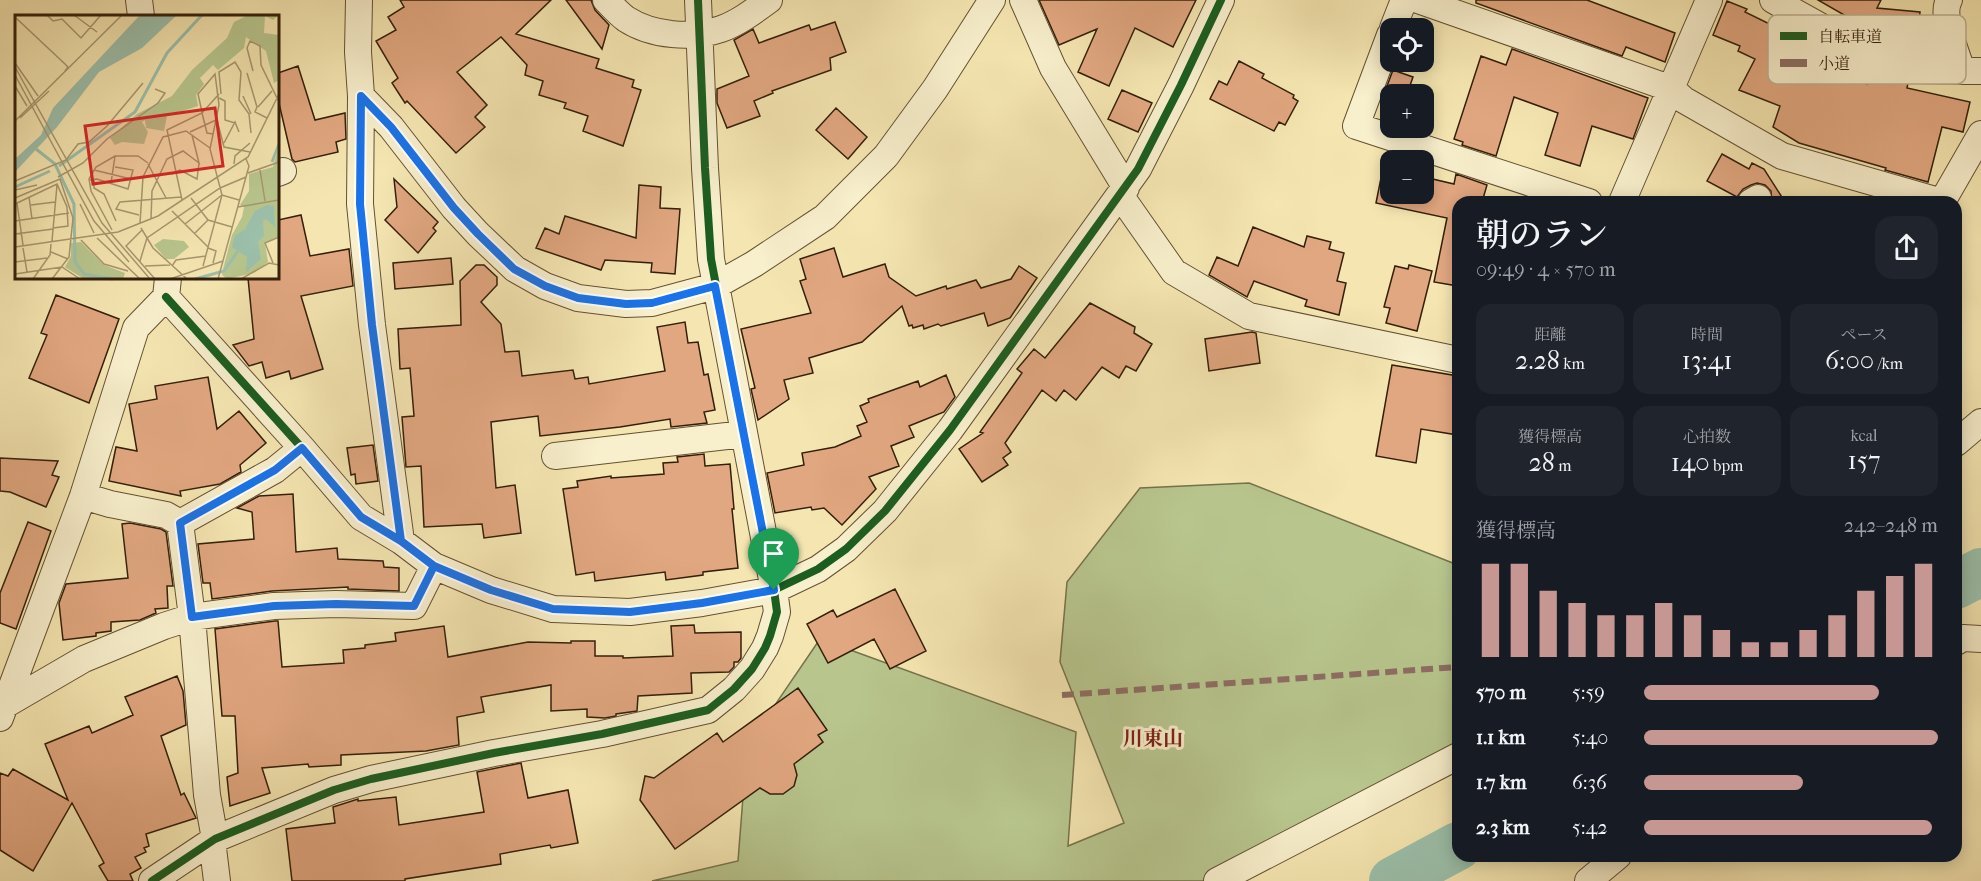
<!DOCTYPE html>
<html lang="ja">
<meta charset="utf-8">
<style>
body{margin:0;font-family:"IM FELL French Canon","Noto Serif JP",serif;background:#20242c;color:#f1f3f6;height:100vh;display:flex;flex-direction:column;font-size:22px;white-space:nowrap}
*{box-sizing:border-box;margin:0}
p{font-size:20px;color:#9ea1a6}
.icon{flex:none;width:33px;height:33px;fill:none;stroke:currentColor;stroke-width:2;stroke-linecap:round;stroke-linejoin:round}
.map{position:relative;flex:1;overflow:hidden}
.sheet{position:absolute;left:1452px;top:196px;width:510px;height:666px;display:flex;flex-direction:column;background:#171b24;border-radius:18px;box-shadow:0 3px 15px #0003}
.sheet>*{flex:none}
.controls{position:absolute;left:1380px;top:18px;display:grid;gap:12px}
.controls a{display:grid;place-items:center;width:54px;height:54px;border-radius:12px;background:#171b24;box-shadow:0 3px 15px #0003;font-size:30px}
.pin{position:absolute;display:grid;place-items:center;width:51px;height:51px;color:#fff;margin:-62px -26px;border-radius:50% 50% 50% 0;rotate:-45deg;box-shadow:0 0 6px #0007}
.pin .icon{rotate:45deg}
.round{display:grid;place-items:center;flex:none;width:63px;height:63px;border-radius:18px;background:#20242c}
.head{display:flex;align-items:center;justify-content:space-between;height:102px;padding:0 24px}
h1{font-size:33px;font-weight:600;line-height:45px}
.figures{display:grid;grid-template-columns:repeat(3,1fr);gap:9px;height:102px;padding:6px 24px}
.figures div{display:grid;align-content:center;border-radius:15px;background:#20242c;text-align:center}
.figures b{font-size:26px;font-weight:600}
.figures small{font-size:16px;font-weight:400}
.figures p{font-size:16px}
.chart{height:168px;padding:12px 24px}
.chart p{display:flex;justify-content:space-between}
.chart svg{width:100%;height:108px;margin-top:6px;stroke:#c59692;stroke-width:6}
ul{padding:0 24px;list-style:none;font-size:20px}
li{display:grid;grid-template-columns:96px 72px 1fr;align-items:center;height:45px}
li i{height:15px;border-radius:8px;background:#c59692}
.map>svg:first-child{display:block}
.green{fill:#b8c68e;stroke:#76724c;stroke-width:1.5}
.lines{fill:none;stroke-linecap:round;stroke-linejoin:round}
.river{stroke:#9cc0ab;stroke-width:48}
.building{fill:#e1a780;stroke:#341f0b;stroke-width:1.5}
.minor-casing{stroke:#645134;stroke-width:28}
.minor{stroke:#f8efcc;stroke-width:26}
.quiet{stroke:#8d6e63;stroke-width:6;stroke-dasharray:12 6;stroke-linecap:butt}
.cycleway-casing{stroke:#f8efcc;stroke-width:11}
.cycleway{stroke:#1b5e20;stroke-width:8}
.route-casing{stroke:#fff;stroke-width:12}
.route{stroke:#1a73e8;stroke-width:8}
.labels{text-anchor:middle;stroke-width:6;stroke-linejoin:round;paint-order:stroke}
.quarter-label{font-size:20px;font-weight:bold;fill:#7a1f14;stroke:#f8efcc}
.inset-river{fill:none;stroke:#9cc0ab;stroke-width:3}
.inset-road{fill:none;stroke:#a8966f;stroke-width:1.5}
.view{fill:#d62828;fill-opacity:0.15;stroke:#d62828;stroke-width:3}
.inset-edge{fill:none;stroke:#341f0b;stroke-width:3}
.key{fill:#f8efcc;stroke:#bdb192;stroke-width:1.5}
.key-label{font-size:16px;fill:#341f0b}
</style>
<div class="map">
<svg width="1981" height="881" viewBox="0 0 1981 881">
<rect width="100%" height="100%" fill="#f5e6b1"/>
<filter id="stains"><feTurbulence type="fractalNoise" baseFrequency=".00333" numOctaves="4"/><feColorMatrix values="0 0 0 0 .2 0 0 0 0 .09 0 0 0 0 .02 0 0 0 .5 -.17"/></filter>
<radialGradient id="worn" r=".72"><stop offset=".6" stop-color="#630" stop-opacity="0"/><stop offset="1" stop-color="#630" stop-opacity=".3"/></radialGradient>
<path class="green" d="M1249 483 1458 565V771L1237 881H652L738 861 747 746 820 639 1076 732 1068 846 1124 823 1060 662 1067 582 1140 488Z"/>
<g class="lines">
<path class="river" d="M1956 585 1981 572
M1393 881 1458 846"/>
</g>
<path class="building" d="M400 0H551L516 34 599 59 596 68 634 80 632 87 641 90 623 146 583 131 588 116 564 108 566 103 539 95 543 81 525 75 527 65 501 37 457 72 487 105 475 117 485 127 456 153 407 101 405 103 392 83 398 78 376 41 396 30 388 17 404 7Z
M566 0H591L595 10 609 25 602 49Z
M1039 0H1196L1173 47 1135 28 1109 86 1078 72 1097 29 1059 45Z
M1476 0H1587L1675 33 1665 62 1626 47 1622 56 1476 3Z
M1818 0H1881L1877 8 1920 12 1917 42 1886 39Z
M1727 1 1747 9 1745 12 1786 32 1783 47 1809 54 1867 84 1868 78 1872 79 1874 70 1908 83 1907 88 1970 102 1963 132 1942 127 1928 182 1885 170 1886 168 1799 143 1773 127 1780 106 1739 90 1755 59 1738 51 1740 46 1713 35Z
M835 22 846 52 830 58 831 70 772 91 773 93 754 101 760 116 727 128 717 103V89L749 76 734 40 753 29 759 43 809 25 811 30Z
M1512 49 1648 98 1633 139 1592 126 1580 166 1545 155 1558 113 1514 97 1496 156 1462 145 1463 142 1454 139 1481 56 1506 65Z
M1239 61 1264 74 1262 78 1294 95 1293 98 1298 101 1285 125 1279 122 1274 131 1210 99 1219 81 1227 85Z
M298 66 315 120 345 113 346 139 336 142 338 152 295 162 292 159 278 99V73Z
M1393 70 1413 77 1407 94H1384Z
M1122 90 1152 103 1138 132 1108 119Z
M836 108 867 137 848 159 816 130Z
M1722 154 1749 169 1752 163 1764 169 1785 202H1772L1771 191 1765 185 1757 183 1751 185 1743 189 1737 197 1707 181Z
M1383 168 1390 170V194H1424V177L1454 184 1456 174 1487 185 1482 202H1458V286L1434 282 1447 218 1376 203Z
M394 179 438 222 433 228 436 231 418 253 385 220 397 207Z
M639 185 661 187 660 208 680 209 675 274 651 272 652 263 605 260 601 270 536 248 545 228 559 234 565 216 636 238Z
M301 215 310 256 349 249 353 286 301 296 323 369 291 379 289 371 266 378 262 362 249 366 233 345 254 339 248 278H278V220Z
M1253 227 1304 247 1307 236 1331 242 1329 249 1344 253 1337 281 1346 283 1339 315 1305 306 1307 300 1254 281 1247 297 1209 275 1217 257 1238 266Z
M834 248 843 277 885 264 889 277 916 296 946 286 947 289 976 280 981 288 1011 279 1019 266 1037 278 1010 318 988 326 984 313 941 326 938 324 924 329 923 325 913 328 912 325 909 326 902 306 862 342 809 358 813 373 784 380 789 399 758 420 751 389 755 388 741 329 811 313 800 281 806 279 800 259Z
M451 258 453 284 395 289 393 263Z
M476 265H484L497 277V285L481 302 501 324 505 352 519 351 522 376 573 370 575 379 588 377 589 384 665 371 657 327 685 322 688 343 698 342 704 375 708 374 715 410 704 412 707 423 671 427 670 419 620 427 540 436 538 416 491 422 496 488 515 485 521 533 484 538 482 524 424 527 421 466 406 467 402 417 414 416 410 368 400 369 398 329 461 325 460 281Z
M1409 265 1432 271 1417 331 1386 323 1390 308 1384 307 1395 266 1408 269Z
M56 295 119 319 89 403 29 378 47 335 41 333Z
M1090 303 1135 327 1134 333 1152 344 1136 371 1126 366 1119 378 1102 367 1076 400 1064 390 1056 401 1042 390 1005 443 1011 452 1003 458 1008 465 982 482 959 449 983 433 980 432 1022 373 1017 369 1034 349 1045 358Z
M1252 332 1256 333 1260 363 1209 371 1205 339Z
M1392 365 1458 376V435L1421 429 1416 463 1376 456Z
M946 375 955 397 944 412 909 426 914 437 891 446 899 466 869 477 876 489 842 525 824 508 812 510 811 507 775 513 767 473 804 465 802 453 835 447 861 436 857 426 867 422 860 406 869 402 868 399 918 381 920 387Z
M208 377 217 429 239 411 266 443 240 465 241 472 220 484 180 491 181 496 109 481 116 447 137 451 129 404 157 399 155 386Z
M373 445 378 481 356 484 355 474 351 475 347 448Z
M704 454 705 466 730 464 734 509H732L738 568 703 572V575L666 580 665 572 595 581 594 572 576 575 563 489 578 487 577 481 611 476V478L664 474 663 463 678 462 677 457Z
M0 458 58 461 52 475 59 477 46 507 10 492 0 491Z
M293 494 296 552 337 548 338 559 383 561 384 567 399 568V591L348 589V587L272 591 212 599 210 583H203L198 544 254 539 252 512 237 508 259 496Z
M28 522 51 531 16 629 0 623V593Z
M130 523 161 529 166 532 173 586H167L168 608 155 609 156 613 140 620 111 622V631L96 633V636L63 640 59 603 66 584 128 578 122 524Z
M895 589 926 651 890 669 874 639 828 663 807 624 833 610 837 617Z
M275 621H278L282 667 344 663 343 650 365 648V645L396 641 395 633 444 626 448 657 528 642 571 643V641H595V656H623V658L673 656 671 626 694 625 695 633 741 632V658L738 662H734V667L729 672 691 673 692 693 638 696 637 711 616 714V716L605 718 587 717V709L551 711V685L481 697 484 712 457 717 459 745 426 751 341 755V765L309 767 308 764 262 768 270 793 230 806 227 777 238 773 235 716H222L215 629Z
M177 676 183 691 186 725 161 736 181 795 184 793 196 818 146 834 149 846 144 848 146 852 135 857 141 868 130 874 133 881H108L99 866 104 863 72 803 33 871 0 850V773L8 776 13 769 68 800 45 744 89 726 92 733 133 715 125 697Z
M798 688 827 730 818 735 823 742 794 764 797 775 794 786 783 794H770L760 788 675 849 640 800 645 776 654 778 717 733 723 742Z
M521 763 528 798 568 790 578 843 551 848 550 845 500 854 501 864 405 879V881H292L286 829 335 823 333 807 358 799V801L396 797 399 825 484 812 477 772Z"/>
<g class="lines">
<g class="minor-casing">
<path id="minor" d="M139 0 141 16
M359 0 358 52 361 96
M606 0C612 6 619 14 626 19 652 36 692 39 721 29 738 23 754 11 769 0
M1023 0 1053 68 1126 188
M1418 0 1672 89 1684 100 1782 156 1942 202
M1773 0 1856 46 1916 70 1981 71
M1949 0C1940 16 1957 54 1962 71
M1393 28 1404 0
M1390 35 1356 126 1589 202
M278 173 283 171
M1120 195 1174 272 1249 316 1458 360
M1622 202 1709 0
M1751 202 1758 198
M1942 202 1981 134
M166 297 302 448 361 517 401 541 434 566 491 590 553 609 630 612 702 603 774 590 818 569 846 549 885 511 950 430 1138 169 1181 85 1221 0
M1956 443 1981 422
M555 456 744 434
M83 496 110 504 166 515 180 523 192 617 207 795 215 839
M180 523 275 470 302 448
M401 541 372 325 360 204 361 96 391 127 454 208 478 234 515 269 545 286 578 298 626 304 652 303 715 286 754 264 825 217 886 156 935 89 992 0
M1956 642 1963 638 1981 639
M5 705 84 659 164 626 192 617 274 606 336 604 414 606 434 566
M0 718 83 496 136 328 166 297 168 278
M212 840 217 881
M152 881 215 839 334 790 371 779 494 753 602 734 708 710 734 689 752 669 765 648 770 636 777 612 774 590 711 259 705 168 698 0
M1217 881 1458 756
M1588 881 1618 856"/>
</g>
<use href="#minor" class="minor"/>
<path class="quiet" d="M1062 695 1458 667"/>
<g class="cycleway-casing">
<path id="cycleway" d="M166 297 302 448 361 517 401 541 434 566 491 590 553 609 630 612 702 603 774 590 818 569 846 549 885 511 950 430 1138 169 1181 85 1221 0
M152 881 215 839 334 790 371 779 494 753 602 734 708 710 734 689 752 669 765 648 770 636 777 612 774 590 711 259 705 168 698 0"/>
</g>
<use href="#cycleway" class="cycleway"/>
</g>
<g class="lines">
<g class="route-casing">
<path id="route" d="M774 590 702 603 630 612 553 609 491 590 434 566 401 541 361 517 302 448 275 470 180 523 192 617 274 606 336 604 414 606 434 566 401 541 372 325 360 204 361 96 391 127 454 208 478 234 514 269 545 286 578 298 626 304 652 303 715 286 774 590"/>
</g>
<use href="#route" class="route"/>
</g>
<g class="labels">
<g class="quarter-label">
<text x="1153" y="745">川東山</text>
</g>
</g>
<g transform="translate(15 15)">
<rect width="264" height="264" fill="#f5e6b1"/>
<path d="M233 0H264L258 5 250 1 249 18 264 20V65L259 68 251 36 231 22 229 33 203 55 198 50 185 63 189 69 181 80 183 91 152 101 149 116 131 113 130 105 127 107 133 117 129 129 107 127 100 130 95 123 122 99 157 81 177 55 212 23 219 7ZM264 131V221L250 228 253 247 239 258 212 264 207 260 208 254 217 220 227 202 229 192 225 190 234 176V159L258 152ZM148 224 169 226 174 232 159 244H151L139 230ZM66 227 89 250 110 258 108 264H69L50 252 56 241V228Z" fill="#b8c68e"/>
<path d="M125 0H162L127 33 84 57 42 112 0 157V144L26 120 38 93ZM252 190 259 191 260 212 251 204 248 206 249 221 243 227 246 244 231 257 232 242 217 232 220 221 230 214 240 196Z" fill="#9cc0ab"/>
<path class="inset-river" d="M21 134 40 149 59 189 60 247 69 259 98 264M257 147 264 129M44 151 120 97 152 38 187 0M0 172 35 156M180 264 209 256 223 236"/>
<path class="inset-road" d="M32 0 38 6 47 4 66 23 86 0M59 0 82 17M1 3 50 49 53 52 50 56M0 48 23 81M0 52 87 208 135 264M238 56 232 33 235 26 245 31 246 50 263 85M232 58 242 92 240 97 252 103M0 60 79 206 114 247M0 71 12 91M206 79 204 57 220 47 226 57 224 85 234 99 236 118M228 81 236 99M204 83 210 86V105L220 108M243 92 257 76M187 97 183 79 200 59 204 90 195 134 207 180 188 251M187 98 192 118 198 119M5 103 34 76M202 105 209 132 235 137M0 106 107 0M175 117 201 105M209 128 220 107 224 117M133 149 151 183M219 149 220 141 235 128M79 155 116 164M245 155 250 186M233 158 264 147M156 159 165 155 182 164 184 148M43 162 68 148 92 124 143 88 150 78 140 74M79 164V173L89 179 101 206M75 165 82 164 113 174 118 155 100 152M0 166 51 145 63 129 74 127 92 111 128 68M96 168 100 141M0 175 22 170M14 182 17 204M0 183 45 164 58 203 54 242 37 264M176 183 193 205 217 212M167 185 152 115 187 98 204 79M2 188 8 230M0 189 42 169 52 192 53 211 38 213M65 189 79 218M16 190 40 187M223 192 264 185M157 196 193 232M124 200 101 194 105 187 166 182M136 204 137 176 152 144 168 136 184 148 177 120M0 206 54 198M125 208 128 162 148 122 171 116 195 133M170 209 207 180 224 185M126 213 138 233 172 264M97 215 76 176 74 164 81 152 100 141H123L133 148M127 215 111 231 140 264M0 219 38 214M179 219 193 205M82 223 125 264M66 225 89 249 113 256M37 226 42 170M0 232 103 217 143 201 233 142 264 79M8 233 12 257M193 233 201 236 198 248M36 237 53 244M125 246 132 223 205 173 231 162M0 247 32 243M258 248 250 228 264 222M130 251 155 250M157 251 161 245 191 241M0 259 47 252 65 264M18 264 35 240 36 229M155 264 208 246M203 264 234 151 231 144M226 264 254 248 264 250"/>
<path class="view" d="M200 93 208 151 78 169 70 111Z"/>
<rect width="264" height="264" class="inset-edge"/>
</g>
<rect x="1768" y="15" width="198" height="69" rx="9" class="key"/>
<rect x="1780" y="32" width="27" height="8" fill="#1b5e20"/>
<rect x="1780" y="59" width="27" height="8" fill="#8d6e63"/>
<g class="key-label">
<text x="1818" y="42">自転車道</text>
<text x="1818" y="69">小道</text>
</g>
<rect width="100%" height="100%" filter="url(#stains)"/>
<rect width="100%" height="100%" fill="url(#worn)"/>
</svg>
<div class="controls">
<a><svg class="icon" aria-label="locate" viewBox="0 0 24 24"><circle cx="12" cy="12" r="6"/><path d="M12 2v4M12 18v4M2 12h4M18 12h4"/></svg></a>
<a>+</a>
<a>−</a>
</div>
<div class="pin" style="left:774px;top:590px;background:#1e9e55"><svg class="icon" aria-label="arrive" viewBox="0 0 24 24"><path d="M6 21V4h12l-3 4 3 4H6"/></svg></div>
<section class="sheet">
<div class="head"><div><h1>朝のラン</h1><p>09:49 · 4 × 570 m</p></div><a class="round"><svg class="icon" aria-label="share" viewBox="0 0 24 24"><path d="M12 15V3M7 8l5-5 5 5M5 13v7h14v-7"/></svg></a></div>
<div class="figures">
<div><p>距離</p><b>2.28<small> km</small></b></div>
<div><p>時間</p><b>13:41</b></div>
<div><p>ペース</p><b>6:00<small> /km</small></b></div>
</div>
<div class="figures">
<div><p>獲得標高</p><b>28<small> m</small></b></div>
<div><p>心拍数</p><b>140<small> bpm</small></b></div>
<div><p>kcal</p><b>157</b></div>
</div>
<div class="chart"><p><span>獲得標高</span>242–248 m</p>
<svg viewBox="0 0 160 44" preserveAspectRatio="none"><path d="M5 44V6M15 44V6M25 44V17M35 44V22M45 44V27M55 44V27M65 44V22M75 44V27M85 44V33M95 44V38M105 44V38M115 44V33M125 44V27M135 44V17M145 44V11M155 44V6"/></svg>
</div>
<ul>
<li><b>570 m</b>5:59<i style="width:80%"></i></li>
<li><b>1.1 km</b>5:40<i style="width:100%"></i></li>
<li><b>1.7 km</b>6:36<i style="width:54%"></i></li>
<li><b>2.3 km</b>5:42<i style="width:98%"></i></li>
</ul>
</section>
</div>
